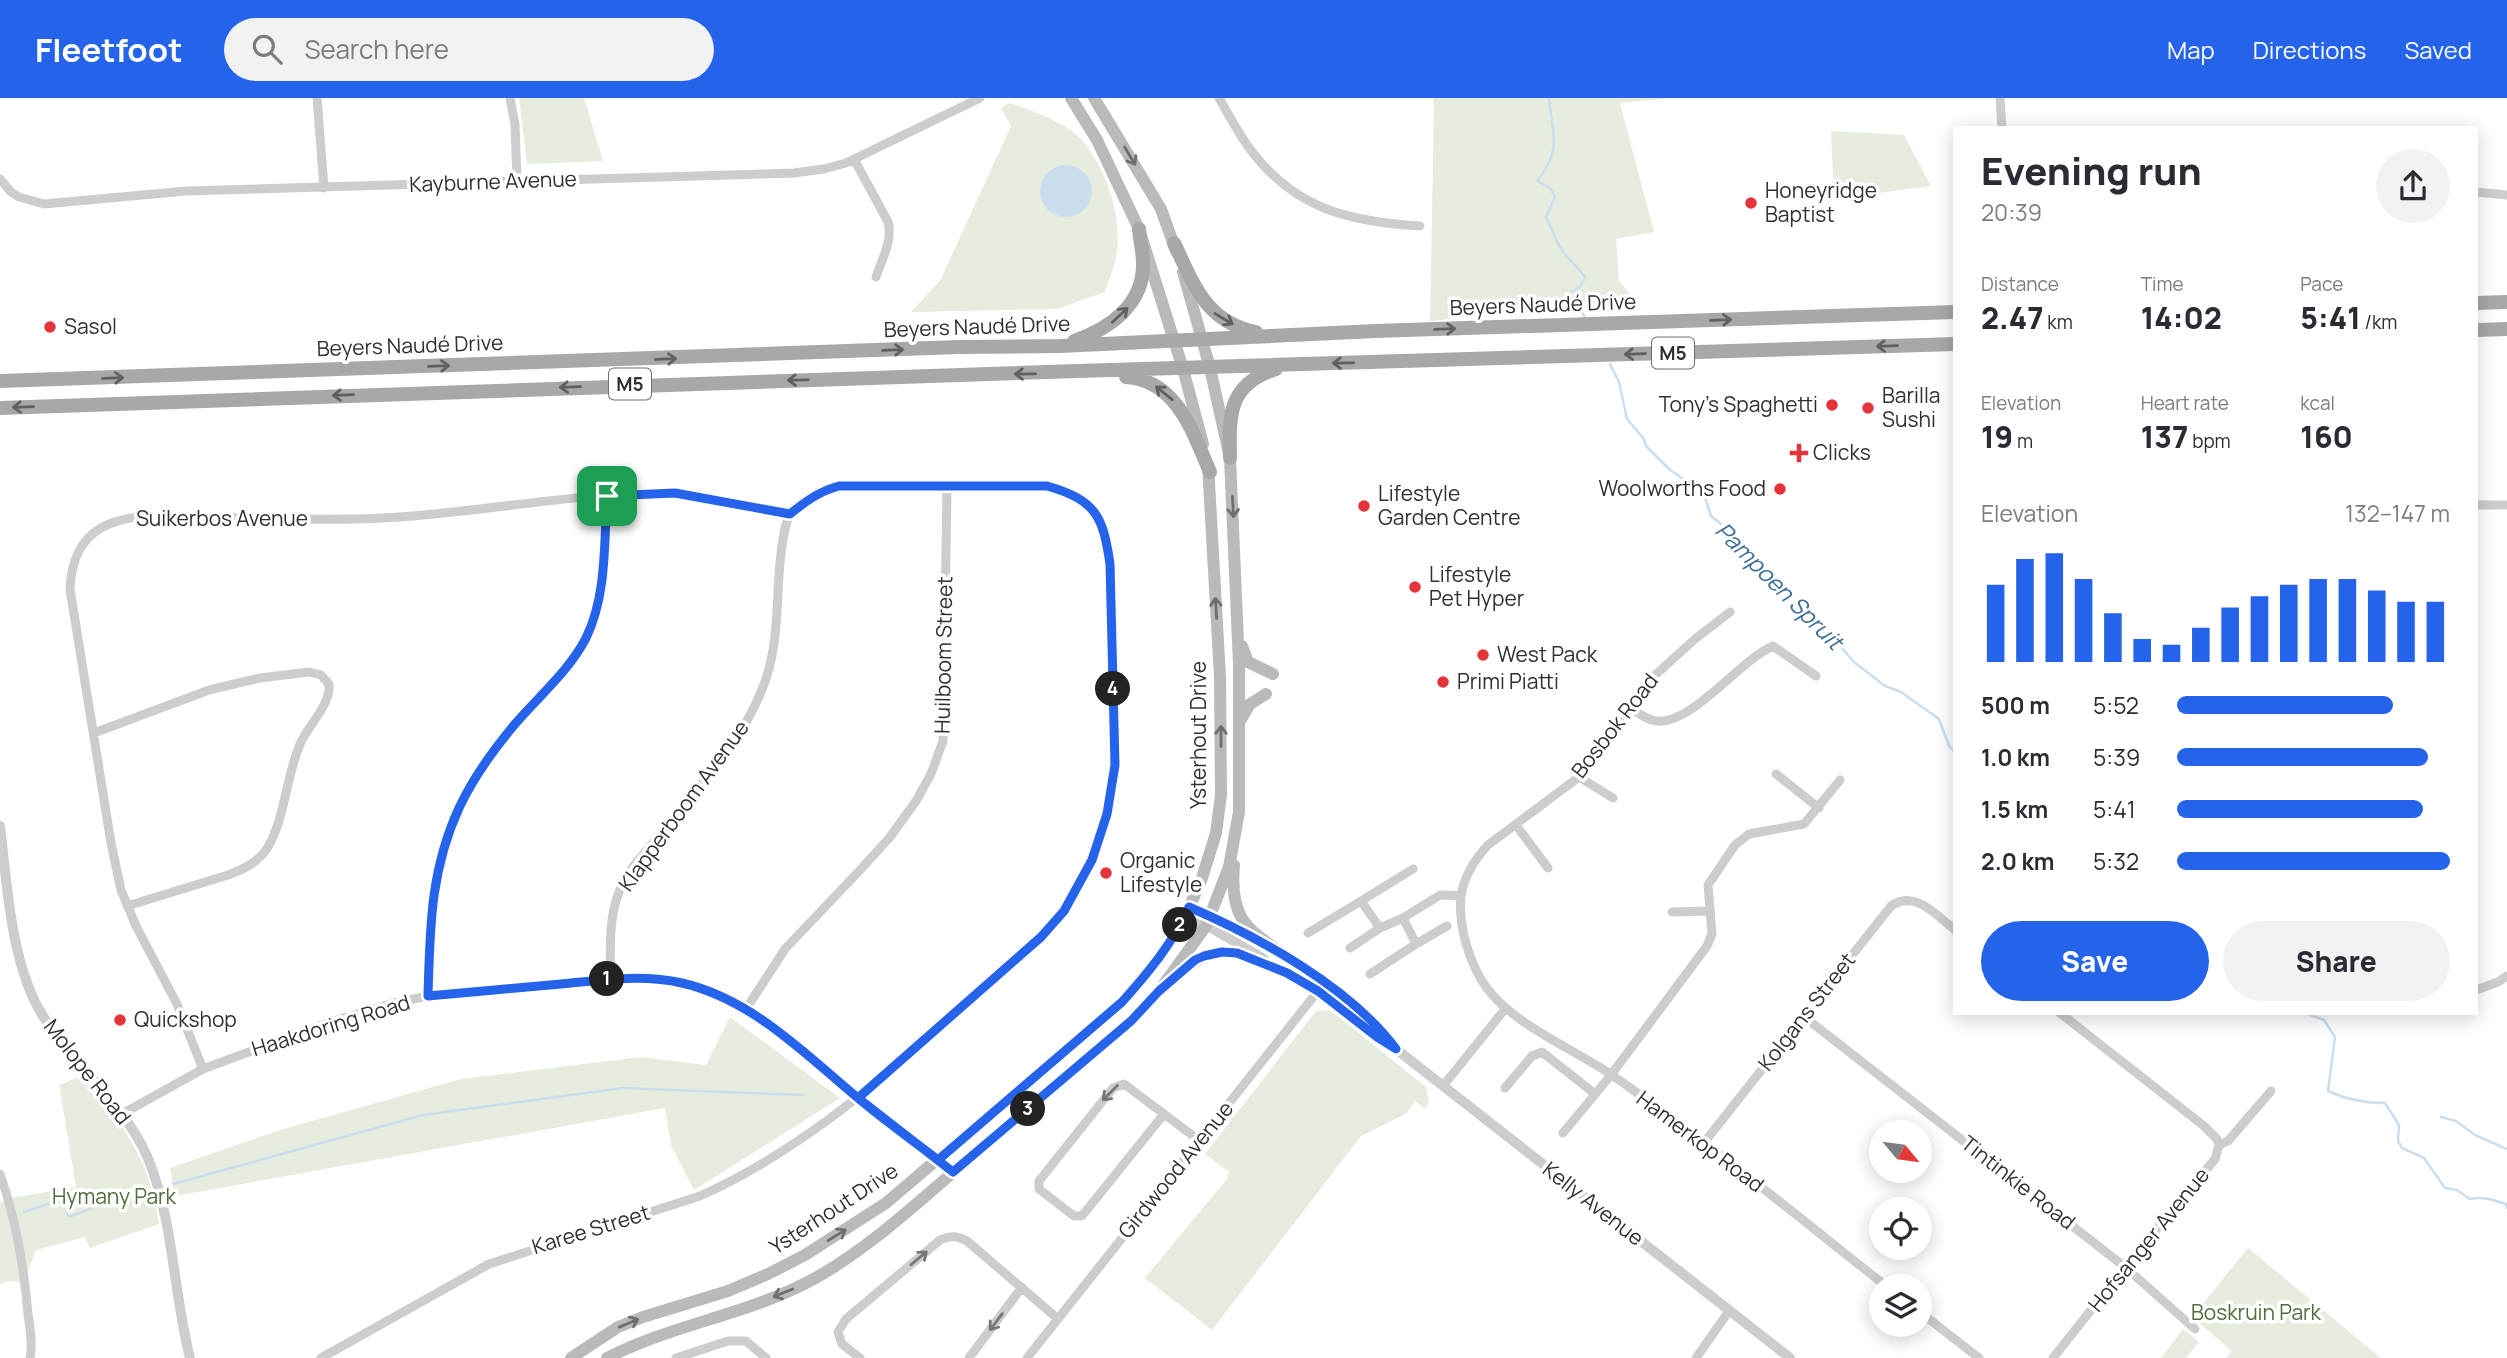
<!DOCTYPE html>
<meta charset="utf-8">
<style>
body{margin:0;font-family:Manrope,sans-serif;background:#f2f2f3;color:#2b2b33;height:100vh;display:flex;flex-direction:column;font-size:26px;white-space:nowrap}
*{box-sizing:border-box;margin:0}
p{font-size:23px;color:#7c7c81}
.icon{flex:none;width:38px;height:38px;fill:none;stroke:currentColor;stroke-width:2;stroke-linecap:round;stroke-linejoin:round}
.map{position:relative;flex:1;overflow:hidden}
.details{position:absolute;left:1953px;top:28px;width:525px;height:889px;display:flex;flex-direction:column;background:#fff;border-radius:0px;box-shadow:0 4px 18px #0003}
.details>*{flex:none}
.needle{width:46px;rotate:119deg}
.tools{position:absolute;left:1869px;top:1022px;display:grid;gap:14px}
.tools a{display:grid;place-items:center;width:63px;height:63px;border-radius:50%;background:#fff;box-shadow:0 4px 18px #0003;font-size:35px}
.pin{position:absolute;display:grid;place-items:center;width:60px;height:60px;color:#fff;margin:-30px;border-radius:14px;box-shadow:0 4px 10px #0006}
.km{position:absolute;width:35px;height:35px;margin:-18px;border-radius:50%;background:#222;color:#fff;font-size:19px;line-height:35px;text-align:center}
.round{display:grid;place-items:center;flex:none;width:74px;height:74px;border-radius:37px;background:#f2f2f3}
.overview{display:flex;align-items:center;justify-content:space-between;height:119px;padding:0 28px}
h1{font-size:38px;font-weight:800;line-height:52px}
.figures{display:grid;grid-template-columns:repeat(3,1fr);gap:10px;height:119px;padding:7px 28px}
.figures div{display:grid;align-content:center}
.figures b{font-size:30px;font-weight:800}
.figures small{font-size:19px;font-weight:400}
.figures p{font-size:19px}
.chart{height:196px;padding:14px 28px}
.chart p{display:flex;justify-content:space-between}
.chart svg{width:100%;height:126px;margin-top:7px;stroke:#2563eb;stroke-width:6}
.action{display:flex;gap:14px;margin-top:auto;padding:14px 28px}
.action a{flex:1;height:80px;border-radius:42px;background:#2563eb;color:#fff;font-size:28px;font-weight:800;line-height:80px;text-align:center}
.action a+a{background:#f2f2f3;color:#2b2b33}
ul{padding:0 28px;list-style:none;font-size:23px}
li{display:grid;grid-template-columns:112px 84px 1fr;align-items:center;height:52px}
li i{height:18px;border-radius:9px;background:#2563eb}
header{display:flex;align-items:center;gap:42px;box-sizing:border-box;height:98px;padding:0 35px;background:#2563eb;color:#fff}
header strong{font-size:33px}
nav{display:flex;gap:38px;margin-inline-start:auto;font-size:24px}
.search{width:490px;height:63px;background:#f2f2f3;display:flex;align-items:center;gap:18px;box-sizing:border-box;padding:0 24px;border-radius:38px;color:#7c7c81;font-size:26px}
.map>svg:first-child{display:block}
.green{fill:#e6eddf}
.water{fill:#cbdeed}
.lines{fill:none;stroke-linecap:round;stroke-linejoin:round}
.stream{stroke:#cbdeed;stroke-width:2.5}
.minor{stroke:#cdcdcd;stroke-width:9}
.tertiary{stroke:#cdcdcd;stroke-width:10}
.secondary{stroke:#bababa;stroke-width:12}
.primary{stroke:#a8a8a8;stroke-width:14}
.oneway{stroke:#6e6e6e}
.oneway2{stroke:#606060}
.oneway3{stroke:#777}
.route-casing{stroke:#fff;stroke-width:14}
.route{stroke:#2563eb;stroke-width:9}
.poi-dot{fill:#e53439;stroke:#fff;stroke-width:2.5}
.labels{text-anchor:middle;stroke-width:7;stroke-linejoin:round;paint-order:stroke}
.shield{fill:#fff;stroke:#6e6e6e;stroke-width:2}
.shield-label{font-size:19px;font-weight:bold;fill:#303030}
.street-label{font-size:21px;fill:#303030;stroke:#fff}
.poi-label{font-size:21px;fill:#303030;stroke:#fff;text-anchor:start}
.park-label{font-size:21px;fill:#516d3d;stroke:#fff}
.water-label{font-size:23px;font-style:italic;fill:#3d6e93;stroke:#fff}
</style>
<header>
<strong>Fleetfoot</strong>
<div class="search"><svg class="icon" aria-label="search" viewBox="0 0 24 24"><circle cx="10" cy="10" r="6"/><path d="M15 15l6 6"/></svg>Search here</div>
<nav><a>Map</a><a>Directions</a><a>Saved</a></nav>
</header>
<div class="map">
<svg width="2507" height="1260" viewBox="0 0 2507 1260">
<rect width="100%" height="100%" fill="#fff"/>
<path class="green" d="M519 0H584L603 63 527 66Z
M1433 0H1672L1620 5 1654 134 1616 141 1619 183 1635 202 1430 223 1434 9Z
M1010 5C1031 12 1067 25 1082 42 1105 69 1122 117 1117 153 1116 166 1109 181 1105 194L1057 211 911 214 940 183 1011 28 1001 10Z
M1831 33 1904 37 1931 88 1834 101Z
M1330 912 1426 989 1429 1005 1425 1011 1415 1003 1407 1015 1361 1038 1212 1232 1145 1180 1227 1081 1229 1074 1205 1056 1316 913Z
M730 919 840 1000 694 1092 671 1047 665 1010 175 1098 170 1070 280 1032 461 981 641 959 706 967Z
M82 978C124 1028 149 1059 159 1126L90 1150 85 1139 36 1152 24 1184 9 1183 0 1186V1104L16 1099 76 1089 59 987Z
M2248 1150 2381 1260H2226L2232 1253 2192 1219Z
M2183 1231 2199 1244 2186 1260H2161Z"/>
<path class="water" d="M1040 93a26 26 0 1 1 52 0a26 26 0 1 1-52 0Z"/>
<g class="lines">
<path class="stream" d="M1549 0C1552 36 1563 51 1537 83L1550 90 1555 99 1546 119C1552 129 1554 140 1560 149 1567 161 1577 168 1585 179L1581 188 1569 196 1585 219
M1610 266 1619 284 1627 321 1644 341 1646 348 1669 371 1704 396 1711 418 1720 425 1732 443 1751 457 1768 475 1771 484 1794 508 1808 516 1820 534 1840 548 1854 564 1885 588 1901 594 1939 621 1949 648 1955 654
M2293 915H2297
M2305 915 2324 922 2335 939 2328 993C2347 1002 2364 1005 2385 1005L2399 1027 2398 1043 2402 1050 2424 1060 2445 1090 2457 1092 2470 1101C2483 1098 2493 1102 2506 1106L2507 1110
M2441 1019 2456 1023 2475 1037 2507 1051
M173 1086 423 1017 623 990 803 997
M24 1114 57 1103 66 1108 67 1117 71 1118 90 1111 98 1104 147 1095"/>
<path class="minor" d="M317 0 324 90
M510 0 515 27 517 83
M1219 0C1229 17 1238 35 1250 51 1294 111 1350 124 1420 128
M2000 0 2002 30
M854 61 888 124C893 142 882 161 876 179
M0 81 11 94 19 99 44 106 186 93 794 75 824 71 846 65 980 0
M2476 94 2507 97
M2476 407H2507
M1730 514 1695 541 1642 589 1579 679 1488 747C1476 760 1464 778 1461 798 1458 827 1469 865 1486 889 1515 928 1572 950 1612 977 1706 1043 1796 1117 1886 1188
M1628 608C1637 614 1646 622 1657 623 1692 627 1740 562 1773 548L1816 578
M94 635 209 592 260 580 309 574 321 577 329 586C331 606 309 627 301 644 286 677 286 717 268 749 259 764 244 771 228 777L127 808
M1776 676 1819 710
M1579 679 1613 700
M1516 727 1548 770
M1672 814 1709 813
M1380 830 1361 803 1413 771
M1308 835 1361 803
M1416 846 1447 828
M1350 850 1380 830 1403 820 1440 797 1461 798
M1370 876 1416 846 1403 820
M2476 892 2498 884 2507 878
M428 898C429 857 428 816 436 776 448 720 479 669 515 626 540 597 573 571 588 535 606 493 604 443 607 398
M746 911 785 851 861 771 890 739 916 703 931 676 943 643 947 389
M2060 915 2204 1028 2217 1041 2219 1047
M1803 918 2125 1169 2195 1231
M203 971 177 906 136 828 121 792 111 745 70 491C72 446 94 424 138 419 225 417 312 425 399 419 486 413 572 396 659 395 703 394 747 409 791 416
M1443 988 1505 911
M1505 990 1532 958 1542 954 1595 996
M122 1016 203 971 330 924 390 906 428 898 610 881 663 882 684 885 713 895 746 911 795 946 880 1018 953 1074
M1164 1016 1082 1118H1074L1039 1091V1083L1113 990 1124 986 1200 1043
M1563 1035 1611 977 1707 848 1712 836 1708 787 1735 747 1749 736 1804 726 1840 682
M1703 1046 1891 808C1915 791 1937 818 1955 832
M0 1076C16 1121 24 1169 28 1216 30 1230 33 1246 30 1260
M1920 1214 1979 1260
M321 1260 489 1166 700 1098C830 1040 935 932 1040 839L1064 813 1092 762 1107 716 1115 667 1110 466 1102 427 1097 416 1086 406 1063 393 1047 388H840C825 392 798 403 790 417 783 430 782 449 780 464 776 508 779 553 761 594 739 648 697 691 660 736 645 755 625 774 618 797 608 824 611 853 610 881
M676 1260 728 1243H746L766 1260
M860 1260 842 1246 838 1234 846 1221 940 1142C951 1137 957 1138 967 1143L1057 1220
M969 1260 1022 1189
M1027 1260 1325 884
M1696 1260 1729 1213
M2053 1260 2125 1169 2215 1061 2219 1047 2228 1043 2271 993"/>
<path class="tertiary" d="M0 728C7 786 11 868 43 918 74 968 123 1004 147 1058 174 1122 173 1194 190 1260
M1189 809 1218 822 1265 848
M1185 819 1213 831 1264 861
M1288 861C1325 882 1366 910 1392 945
M1280 871C1321 895 1356 926 1396 951L1790 1260"/>
<path class="secondary" d="M1071 0 1097 42 1139 131 1183 271 1203 346
M1094 0 1161 111 1176 153
M1242 548 1248 564 1273 576
M1240 623 1250 606 1266 596
M1234 767C1229 826 1250 832 1293 863
M1178 877C1221 839 1241 857 1287 875
M571 1260 618 1229 643 1219 728 1193 768 1176 805 1157 886 1105 1122 904 1166 851 1185 819 1202 780 1216 735 1221 697 1220 579 1208 367
M607 1260C675 1225 753 1216 819 1178 869 1149 913 1109 957 1071 1014 1021 1073 972 1131 923L1159 893 1206 828 1229 769 1239 714V567L1230 360 1210 270 1183 174"/>
<path class="primary" d="M1174 145C1194 187 1206 224 1256 234
M2476 205 2507 204
M2476 232 2507 231
M1074 243C1109 231 1144 207 1143 165 1143 154 1140 142 1139 131
M1126 279C1177 282 1193 335 1210 374
M0 283 959 249 1060 248 1376 233 1955 214
M0 310C652 285 1303 266 1955 246
M1230 360C1229 317 1228 286 1276 271"/>
</g>
<defs><path id="oneway-shaft" d="M-6 0H5M1.5-3L5.5 0L1.5 3" fill="none" stroke-width="1.6" stroke-linecap="round" stroke-linejoin="round" transform="scale(1.75)"/></defs>
<g class="oneway">
<use href="#oneway-shaft" transform="translate(1130 58) rotate(59)"/>
<use href="#oneway-shaft" transform="translate(1233 409) rotate(87)"/>
<use href="#oneway-shaft" transform="translate(1216 510) rotate(-93)"/>
<use href="#oneway-shaft" transform="translate(1221 638) rotate(-90)"/>
<use href="#oneway-shaft" transform="translate(837 1137) rotate(-32)"/>
<use href="#oneway-shaft" transform="translate(783 1195) rotate(158)"/>
<use href="#oneway-shaft" transform="translate(629 1225) rotate(-23)"/>
</g>
<g class="oneway2">
<use href="#oneway-shaft" transform="translate(1120 217) rotate(-43)"/>
<use href="#oneway-shaft" transform="translate(1224 221) rotate(31)"/>
<use href="#oneway-shaft" transform="translate(1721 222) rotate(-2)"/>
<use href="#oneway-shaft" transform="translate(1445 231) rotate(-2)"/>
<use href="#oneway-shaft" transform="translate(1887 248) rotate(178)"/>
<use href="#oneway-shaft" transform="translate(893 252) rotate(-2)"/>
<use href="#oneway-shaft" transform="translate(1635 256) rotate(178)"/>
<use href="#oneway-shaft" transform="translate(666 261) rotate(-2)"/>
<use href="#oneway-shaft" transform="translate(1343 265) rotate(179)"/>
<use href="#oneway-shaft" transform="translate(439 268) rotate(-2)"/>
<use href="#oneway-shaft" transform="translate(1025 276) rotate(179)"/>
<use href="#oneway-shaft" transform="translate(113 280) rotate(-2)"/>
<use href="#oneway-shaft" transform="translate(798 282) rotate(179)"/>
<use href="#oneway-shaft" transform="translate(570 289) rotate(178)"/>
<use href="#oneway-shaft" transform="translate(1164 295) rotate(-141)"/>
<use href="#oneway-shaft" transform="translate(343 297) rotate(178)"/>
<use href="#oneway-shaft" transform="translate(23 309) rotate(178)"/>
</g>
<g class="oneway3">
<use href="#oneway-shaft" transform="translate(1110 995) rotate(135)"/>
<use href="#oneway-shaft" transform="translate(919 1160) rotate(-40)"/>
<use href="#oneway-shaft" transform="translate(996 1224) rotate(127)"/>
</g>
<g class="lines">
<g class="route-casing">
<path id="route" d="M607 398C604 444 607 497 586 540 569 573 539 598 515 626 494 651 473 680 459 710 430 773 430 831 428 898 472 894 517 890 561 886 600 882 643 876 682 885 752 901 805 956 858 1000 884 1022 911 1041 938 1062L1122 904C1148 875 1173 845 1189 809 1259 839 1351 890 1396 951L1377 939 1318 893 1287 875 1237 855 1222 854 1204 858 1195 862 1159 893 1131 923 953 1074 858 1000 1041 839 1064 813 1092 762 1107 716 1115 667 1110 466C1103 418 1096 402 1047 388H839C820 393 806 403 790 416L675 395 607 398"/>
</g>
<use href="#route" class="route"/>
</g>
<g class="poi-dot">
<circle cx="1751" cy="105" r="7"/>
<circle cx="50" cy="229" r="7"/>
<circle cx="1832" cy="307" r="7"/>
<circle cx="1868" cy="310" r="7"/>
<path d="M1795.5 344.5h7v7h7v7h-7v7h-7v-7h-7v-7h7z"/>
<circle cx="1780" cy="391" r="7"/>
<circle cx="1364" cy="408" r="7"/>
<circle cx="1415" cy="489" r="7"/>
<circle cx="1483" cy="557" r="7"/>
<circle cx="1443" cy="584" r="7"/>
<circle cx="1106" cy="775" r="7"/>
<circle cx="120" cy="922" r="7"/>
</g>
<g class="labels">
<g class="shield">
<rect x="1652" y="239.5" width="42" height="31" rx="5"/>
<rect x="609" y="270.5" width="42" height="31" rx="5"/>
</g>
<g class="shield-label">
<text x="1673" y="262">M5</text>
<text x="630" y="293">M5</text>
</g>
<g class="street-label">
<text transform="translate(493 84) rotate(-2)" y="7">Kayburne Avenue</text>
<text transform="translate(1543 207) rotate(-2)" y="7">Beyers Naudé Drive</text>
<text transform="translate(977 229) rotate(-2)" y="7">Beyers Naudé Drive</text>
<text transform="translate(410 248) rotate(-2)" y="7">Beyers Naudé Drive</text>
<text x="222" y="428">Suikerbos Avenue</text>
<text transform="translate(944 557) rotate(-89)" y="7">Huilboom Street</text>
<text transform="translate(1615 628) rotate(-52)" y="7">Bosbok Road</text>
<text transform="translate(1199 637) rotate(-90)" y="7">Ysterhout Drive</text>
<text transform="translate(684 708) rotate(-54)" y="7">Klapperboom Avenue</text>
<text transform="translate(1807 914) rotate(-52)" y="7">Kolgans Street</text>
<text transform="translate(331 928) rotate(-17)" y="7">Haakdoring Road</text>
<text transform="translate(87 974) rotate(52)" y="7">Molope Road</text>
<text transform="translate(1700 1044) rotate(37)" y="7">Hamerkop Road</text>
<text transform="translate(1176 1072) rotate(-51)" y="7">Girdwood Avenue</text>
<text transform="translate(2018 1085) rotate(38)" y="7">Tintinkie Road</text>
<text transform="translate(1593 1106) rotate(38)" y="7">Kelly Avenue</text>
<text transform="translate(834 1111) rotate(-33)" y="7">Ysterhout Drive</text>
<text transform="translate(591 1132) rotate(-17)" y="7">Karee Street</text>
<text transform="translate(2149 1142) rotate(-51)" y="7">Hofsanger Avenue</text>
</g>
<g class="poi-label">
<text x="1765" y="100">Honeyridge<tspan x="1765" dy="24">Baptist</tspan></text>
<text x="64" y="236">Sasol</text>
<text x="1882" y="305">Barilla<tspan x="1882" dy="24">Sushi</tspan></text>
<text x="1818" y="314" text-anchor="end">Tony's Spaghetti</text>
<text x="1813" y="362">Clicks</text>
<text x="1766" y="398" text-anchor="end">Woolworths Food</text>
<text x="1378" y="403">Lifestyle<tspan x="1378" dy="24">Garden Centre</tspan></text>
<text x="1429" y="484">Lifestyle<tspan x="1429" dy="24">Pet Hyper</tspan></text>
<text x="1497" y="564">West Pack</text>
<text x="1457" y="591">Primi Piatti</text>
<text x="1120" y="770">Organic<tspan x="1120" dy="24">Lifestyle</tspan></text>
<text x="134" y="929">Quickshop</text>
</g>
<g class="park-label">
<text x="114" y="1106">Hymany Park</text>
<text x="2256" y="1222">Boskruin Park</text>
</g>
<g class="water-label">
<text transform="translate(1779 488) rotate(45)" y="8">Pampoen Spruit</text>
</g>
</g>
</svg>
<div class="tools">
<a><svg class="needle" viewBox="-14 -14 28 28"><path d="M0-13l5 13h-10z" fill="#e53935"/><path d="M0 13l5-13h-10z" fill="#7c7c81"/></svg></a>
<a><svg class="icon" aria-label="locate" viewBox="0 0 24 24"><circle cx="12" cy="12" r="6"/><path d="M12 2v4M12 18v4M2 12h4M18 12h4"/></svg></a>
<a><svg class="icon" aria-label="layers" viewBox="0 0 24 24"><path d="M12 4l9 5-9 5-9-5zM3 14l9 5 9-5"/></svg></a>
</div>
<div class="pin" style="left:607px;top:398px;background:#1e9e55"><svg class="icon" aria-label="arrive" viewBox="0 0 24 24"><path d="M6 21V4h12l-3 4 3 4H6"/></svg></div>
<b class="km" style="left:607px;top:881px">1</b>
<b class="km" style="left:1180px;top:827px">2</b>
<b class="km" style="left:1028px;top:1011px">3</b>
<b class="km" style="left:1113px;top:591px">4</b>
<section class="details">
<div class="overview"><div><h1>Evening run</h1><p>20:39</p></div><a class="round"><svg class="icon" aria-label="share" viewBox="0 0 24 24"><path d="M12 15V3M7 8l5-5 5 5M5 13v7h14v-7"/></svg></a></div>
<div class="figures">
<div><p>Distance</p><b>2.47<small> km</small></b></div>
<div><p>Time</p><b>14:02</b></div>
<div><p>Pace</p><b>5:41<small> /km</small></b></div>
</div>
<div class="figures">
<div><p>Elevation</p><b>19<small> m</small></b></div>
<div><p>Heart rate</p><b>137<small> bpm</small></b></div>
<div><p>kcal</p><b>160</b></div>
</div>
<div class="chart"><p><span>Elevation</span>132–147 m</p>
<svg viewBox="0 0 160 44" preserveAspectRatio="none"><path d="M5 44V17M15 44V8M25 44V6M35 44V15M45 44V27M55 44V36M65 44V38M75 44V32M85 44V25M95 44V21M105 44V17M115 44V15M125 44V15M135 44V19M145 44V23M155 44V23"/></svg>
</div>
<ul>
<li><b>500 m</b>5:52<i style="width:79%"></i></li>
<li><b>1.0 km</b>5:39<i style="width:92%"></i></li>
<li><b>1.5 km</b>5:41<i style="width:90%"></i></li>
<li><b>2.0 km</b>5:32<i style="width:100%"></i></li>
</ul>
<div class="action"><a>Save</a><a>Share</a></div>
</section>
</div>
